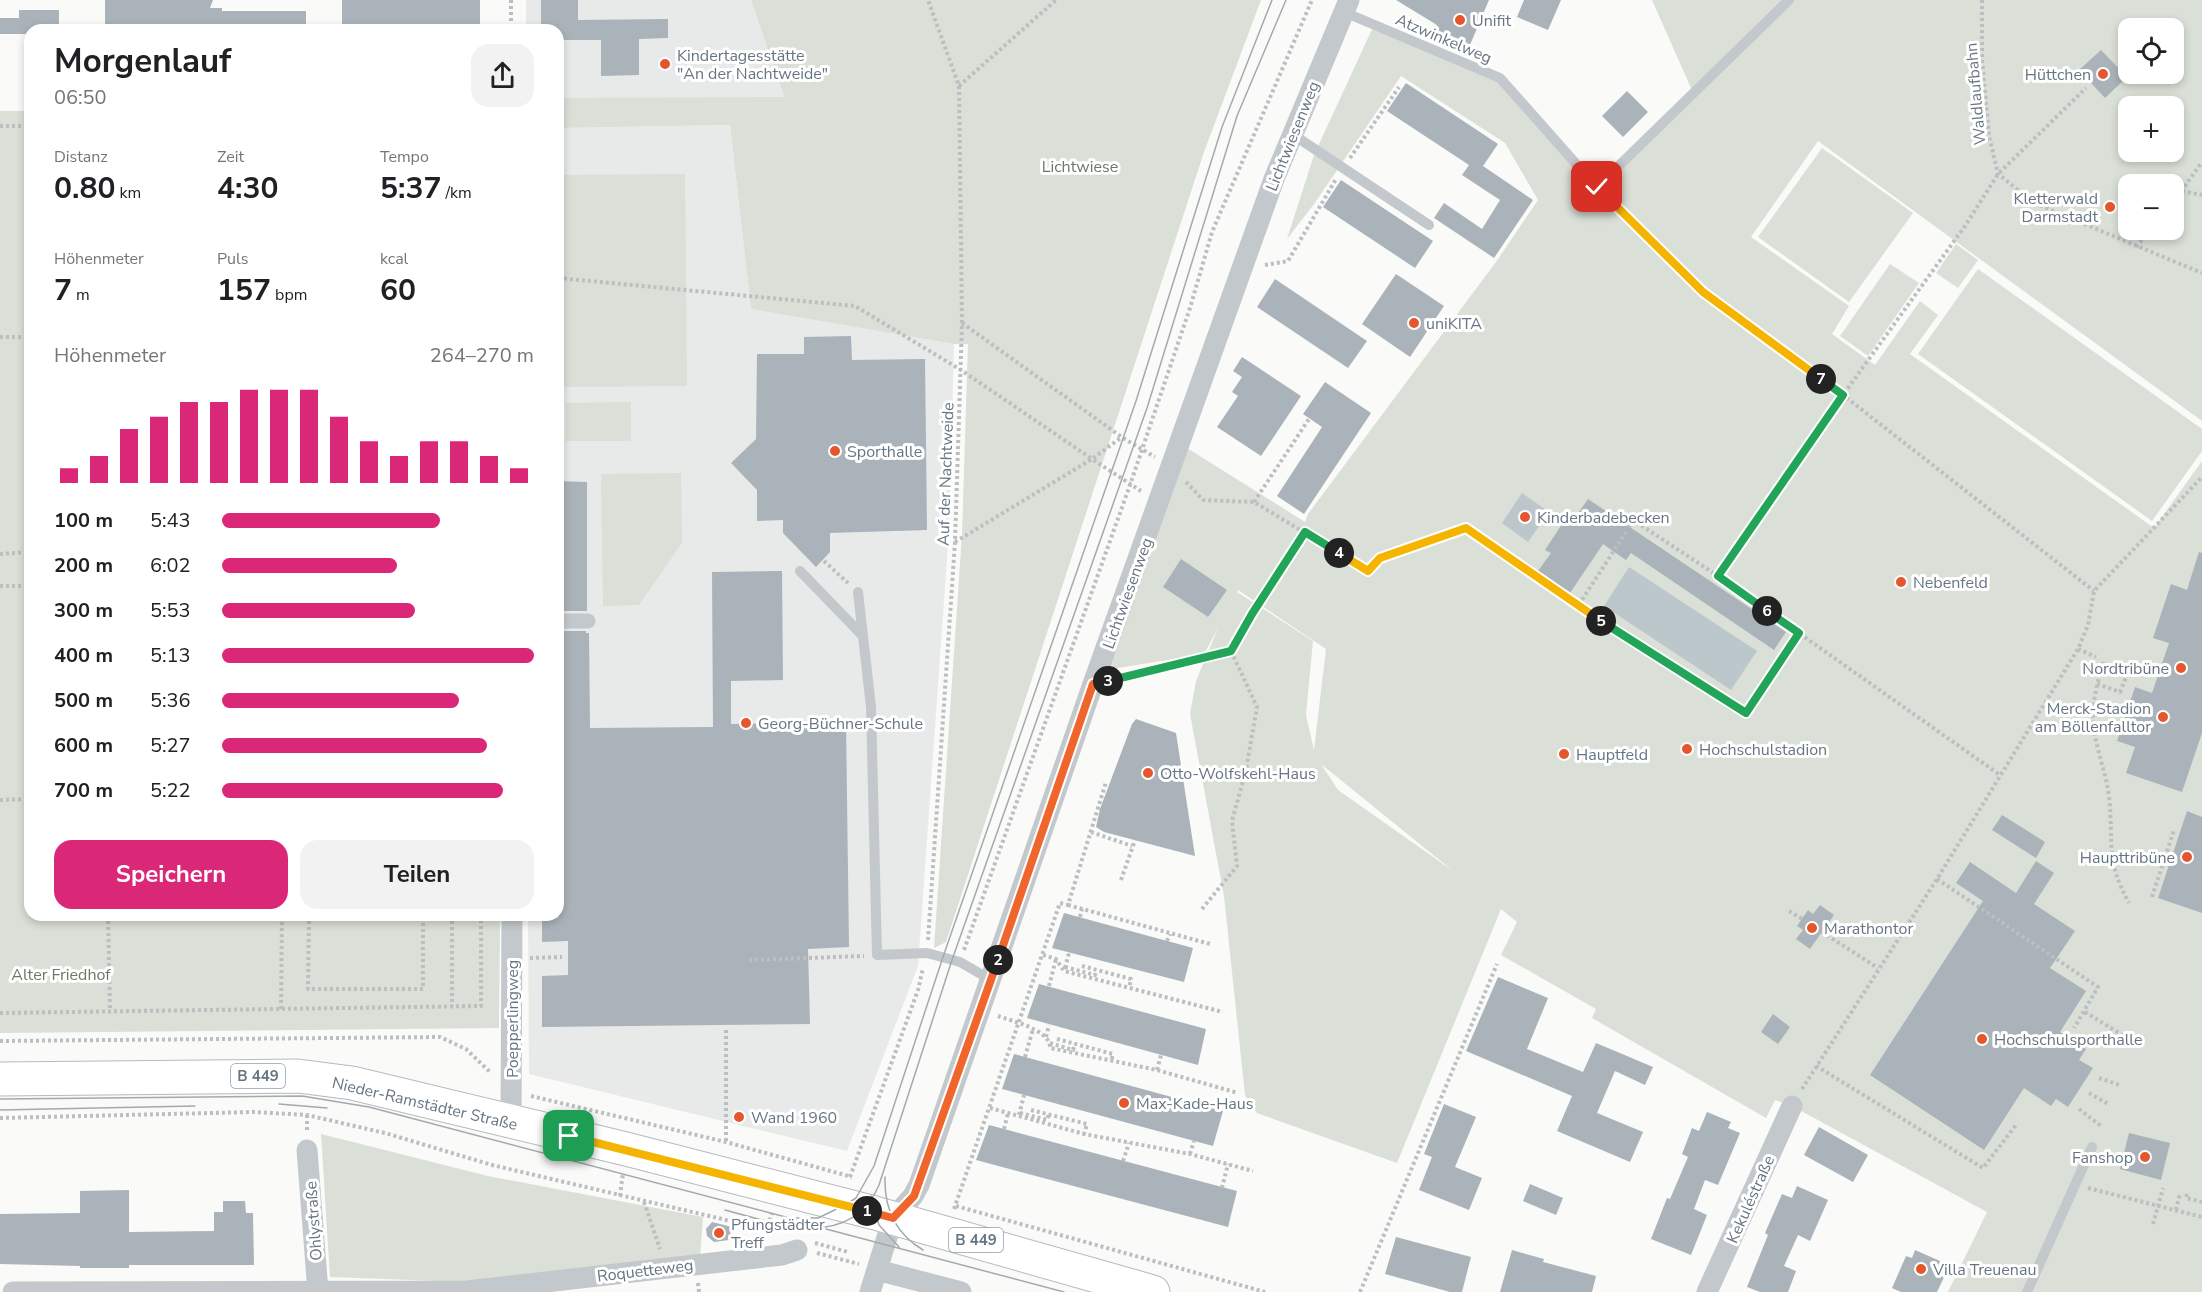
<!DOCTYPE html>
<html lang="de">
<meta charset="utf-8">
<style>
body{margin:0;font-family:"Nunito Sans",sans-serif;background:#f2f2f2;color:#202124;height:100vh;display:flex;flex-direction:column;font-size:22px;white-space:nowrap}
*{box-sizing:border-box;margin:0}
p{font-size:20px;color:#757577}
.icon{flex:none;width:33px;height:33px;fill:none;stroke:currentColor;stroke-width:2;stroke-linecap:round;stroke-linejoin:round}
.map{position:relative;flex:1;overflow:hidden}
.panel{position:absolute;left:24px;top:24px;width:540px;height:897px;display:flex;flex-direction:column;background:#fff;border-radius:18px;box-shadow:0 3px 9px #0003}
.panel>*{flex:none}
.tools{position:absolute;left:2118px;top:18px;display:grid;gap:12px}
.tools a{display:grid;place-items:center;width:66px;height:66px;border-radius:12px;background:#fff;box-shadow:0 3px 9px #0003;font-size:30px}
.pin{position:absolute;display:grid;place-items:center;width:51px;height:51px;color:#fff;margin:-26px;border-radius:12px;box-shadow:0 3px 9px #0006}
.km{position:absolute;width:30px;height:30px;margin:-15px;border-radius:50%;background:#222;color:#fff;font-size:16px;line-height:30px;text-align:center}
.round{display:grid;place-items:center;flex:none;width:63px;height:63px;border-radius:18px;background:#f2f2f2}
.headline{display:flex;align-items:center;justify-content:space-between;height:102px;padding:0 30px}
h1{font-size:33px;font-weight:700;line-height:45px}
.metrics{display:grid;grid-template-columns:repeat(3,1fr);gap:9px;height:102px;padding:6px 30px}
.metrics div{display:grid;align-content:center}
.metrics b{font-size:30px;font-weight:700}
.metrics small{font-size:16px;font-weight:400}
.metrics p{font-size:16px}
.chart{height:168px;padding:12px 30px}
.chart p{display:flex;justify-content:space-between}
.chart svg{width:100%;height:108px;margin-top:6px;stroke:#db2777;stroke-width:6}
.button{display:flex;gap:12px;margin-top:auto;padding:12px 30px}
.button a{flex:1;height:69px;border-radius:18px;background:#db2777;color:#fff;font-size:24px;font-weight:700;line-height:69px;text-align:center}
.button a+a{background:#f2f2f2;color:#202124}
ul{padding:0 30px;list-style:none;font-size:20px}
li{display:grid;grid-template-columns:96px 72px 1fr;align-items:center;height:45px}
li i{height:15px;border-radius:8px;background:#db2777}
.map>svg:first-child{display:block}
.built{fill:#e8e9e9}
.green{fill:#dadfd7;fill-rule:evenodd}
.water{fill:#bbc7cb}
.building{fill:#aab3b9}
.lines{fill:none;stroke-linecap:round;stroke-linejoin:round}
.primary-casing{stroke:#b5babe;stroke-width:35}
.path{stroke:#bbbfc2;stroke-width:4;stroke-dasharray:3 3;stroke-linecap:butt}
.service{stroke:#c3c8cc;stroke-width:10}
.pedestrian{stroke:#c3c8cc;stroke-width:15}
.minor{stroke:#c3c8cc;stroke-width:21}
.primary{stroke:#fff;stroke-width:33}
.tram{stroke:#a2aab0;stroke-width:1.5}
.split-1-casing{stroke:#fff;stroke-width:12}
.split-2-casing{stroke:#fff;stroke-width:12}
.split-3-casing{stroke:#fff;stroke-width:12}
.split-4-casing{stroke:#fff;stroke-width:12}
.split-5-casing{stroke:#fff;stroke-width:12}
.split-6-casing{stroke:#fff;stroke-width:12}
.split-7-casing{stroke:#fff;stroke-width:12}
.split-8-casing{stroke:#fff;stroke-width:12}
.split-1{stroke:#f5b400;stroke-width:8}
.split-2{stroke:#f0652b;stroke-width:8}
.split-3{stroke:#f0652b;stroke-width:8}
.split-4{stroke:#22a559;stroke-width:8}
.split-5{stroke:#f5b400;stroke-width:8}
.split-6{stroke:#22a559;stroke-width:8}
.split-7{stroke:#22a559;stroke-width:8}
.split-8{stroke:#f5b400;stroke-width:8}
.poi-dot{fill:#e4572e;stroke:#fff;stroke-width:2}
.labels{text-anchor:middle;stroke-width:6;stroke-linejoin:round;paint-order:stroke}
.shield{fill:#fff;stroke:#939fa8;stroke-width:1.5}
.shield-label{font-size:15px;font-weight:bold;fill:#657683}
.poi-label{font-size:16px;fill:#657683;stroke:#fff;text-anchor:start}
.street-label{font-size:16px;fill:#657683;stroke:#fff}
.park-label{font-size:16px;fill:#687a64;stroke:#fff}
</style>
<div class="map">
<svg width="2202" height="1292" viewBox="0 0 2202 1292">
<rect width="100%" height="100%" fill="#fafaf8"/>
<path class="built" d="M526 0H751L784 98H558V30H526Z
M730 125 751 309 954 344 949 531 918 966 847 1151 529 1074 528 915H558V128Z"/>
<path class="green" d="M751 0H1261L1204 152 946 942 934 948 962 534 968 344H954L751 309 730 125 558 128V98L784 97Z
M1652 0H2202V421L1818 141 1751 237 1849 306 1832 334 1875 365 1920 301 1938 315 1910 354 2154 528 2202 461V1292H1948L1987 1212 1792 1106 1775 1100 1766 1118 1592 1018 1596 1009 1501 955 1517 922 1501 909 1397 1163 1257 1113 1245 1095 1224 896 1190 714 1196 681 1218 628 1204 654 1106 670 1187 448 1305 522 1308 514 1496 262 1538 200 1505 143 1401 76 1314 204 1287 239 1314 155 1374 25 1499 80 1597 191 1695 97ZM2128 28H2174V74H2128ZM2128 106H2174V152H2128ZM2128 184H2174V230H2128ZM1238 590 1326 649 1314 750 1306 715 1313 641 1237 592ZM1321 764 1453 871 1338 790Z
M0 111H30V915H500L499 1028 0 1033Z
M1822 148 1913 213 1849 302 1758 237Z
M685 174 687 386 563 387 562 175Z
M1956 244 1978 260 1958 288 1936 273Z
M1890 264 1919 283 1868 356 1840 336Z
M1978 269 2202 429V451L2152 521 1918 354Z
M631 402V441H566V403Z
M681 473 682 543 639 605 603 606 601 474Z
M321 1134 488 1176 703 1217 700 1258 467 1282 330 1277Z"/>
<path class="water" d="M1522 493 1549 512 1528 542 1502 523Z
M1629 567 1757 651 1731 690 1604 606Z"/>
<path class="building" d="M105 0H213L210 8H222V11H306V30H105Z
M342 0H480V30H342Z
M541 0H578V20L668 19V38L639 39V75L601 76V40H558V30H541Z
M1396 0H1489L1467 52 1432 36 1437 25Z
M1524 0H1561L1548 30 1517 17Z
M19 10H59V30H30V34H0V18H19Z
M2101 50 2127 77 2105 98 2079 70Z
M1406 83 1498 144 1483 166 1533 200 1494 258 1434 218 1444 203 1482 229 1500 200 1462 175 1469 165 1387 111Z
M1627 91 1648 112 1623 137 1602 116Z
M1341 180 1433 241 1415 268 1323 207Z
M1396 274 1444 306 1410 357 1362 324Z
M1275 279 1367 341 1348 368 1257 307Z
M851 336 852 360 925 359 927 530 830 533V552L816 567 783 533V520L757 521V490L731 463 756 439 757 354H804V337Z
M1242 357 1301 396 1261 456 1217 427 1238 396 1232 392 1242 377 1233 371Z
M1325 382 1371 413 1304 514 1277 496 1322 427 1303 414Z
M558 481 587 482V611H558Z
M1588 499 1786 632 1774 650 1631 553 1626 560 1603 544 1570 593 1538 571 1551 553 1545 550 1568 515 1574 519Z
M2199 552 2202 553V733L2182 792 2126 773 2135 747 2117 741 2135 687 2152 693 2169 643 2153 638 2171 584 2187 590Z
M1181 559 1227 590 1208 617 1163 587Z
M782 571 783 680 731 681V724L846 722 849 947 808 949 810 1024 542 1027V976L568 975V941L542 942V918H558V631H586V633H589L590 728 713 727 712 572Z
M1136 719 1176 733 1195 856 1104 832 1096 827 1100 809 1132 724Z
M2187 811 2202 817V913L2158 898Z
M2002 815 2045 842 2036 858 1992 830Z
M2036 861 2054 873 2034 904 2075 931 2050 968 2086 991 2060 1032 2086 1049 2079 1060 2093 1068 2068 1107 2056 1099 2051 1106 2024 1088 1984 1150 1870 1075 1983 901 1956 883 1970 862 2016 893Z
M1820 905 1834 915 1810 949 1796 939 1803 930 1797 926 1808 910 1813 914Z
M1064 913 1193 948 1184 982 1052 948Z
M1498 977 1548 998 1527 1049 1583 1072 1596 1043 1653 1067 1645 1085 1615 1071 1597 1113 1643 1132 1630 1162 1557 1131 1572 1096 1466 1051Z
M1039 984 1206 1029 1198 1065 1027 1018Z
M1773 1014 1790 1027 1778 1044 1761 1032Z
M1014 1054 1223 1111 1213 1146 1002 1089Z
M1444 1104 1476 1117 1455 1167 1482 1178 1469 1210 1419 1190 1432 1157 1424 1154Z
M1707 1112 1731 1122 1728 1128 1740 1133 1718 1185 1705 1180 1694 1209 1707 1215 1691 1255 1651 1239 1667 1198 1670 1199 1688 1157 1682 1154 1692 1128 1699 1131Z
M989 1125 1237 1191 1228 1227 976 1160Z
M1819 1127 1868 1155 1853 1182 1804 1155Z
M2129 1133 2170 1143 2161 1180 2120 1169Z
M1530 1184 1563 1198 1556 1215 1523 1201Z
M1797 1186 1828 1200 1810 1241 1798 1235 1784 1266 1796 1271 1788 1292H1760L1747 1287 1768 1235 1765 1233 1782 1194 1792 1198Z
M129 1190V1232L214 1231V1212H223V1201H245L246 1213H253L254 1265H129V1268H80V1266L0 1264V1214L80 1213V1191Z
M712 1222 732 1227 729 1240 714 1242 707 1236 706 1229Z
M1396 1237 1471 1257 1462 1292H1450L1385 1274Z
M1512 1250 1544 1259 1543 1262 1596 1276 1592 1292H1500Z
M1915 1250 1940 1261 1937 1268 1947 1271 1937 1292H1901L1892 1288 1906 1256 1912 1258Z"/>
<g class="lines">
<g class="primary-casing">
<path id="primary" d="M0 1079 298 1076 352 1083 626 1149 875 1213 1153 1292"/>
</g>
<path class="path" d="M511 0V30
M1982 0V59L1989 136 1998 174 2034 203 2202 273
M959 86 1056 0
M0 126H30
M1350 158 1399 87
M2182 191 2202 195
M1608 198 1703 292 1843 395 2094 591
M2174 201 2202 162
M2136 247 2150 230
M1265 265 1288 261 1336 179
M558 278 855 306 961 370 1092 459 1122 437
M962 323 1123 438 1155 457
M0 337H30
M1186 482 1203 500 1254 502 1368 571 1380 558 1466 528 1578 606 1626 532
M1254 502 1309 419
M1629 527 1633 520 1718 576 2000 775
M955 542 1092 459 1141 491
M0 554 30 552
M824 561 848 583
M1718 576 1843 395 1965 226 1998 174 2086 88
M0 586H30
M1578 606 1746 713 1799 633
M2078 649 2096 657
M2104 662C2098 679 2093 698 2093 716 2093 743 2106 770 2109 797 2114 842 2105 860 2129 903
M1114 679 1231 651
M2097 684 2120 692 2129 670 2125 669
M0 800 30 799
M1091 832 1132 846
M1937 879 2098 987 2074 1028
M1121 880 1135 840
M2152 897 2174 830
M1068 905 1210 944
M1202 909 1237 866 1232 821 1246 770 1257 707 1231 651 1252 614 1305 532
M1789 911 1802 919
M108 915 110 1011
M309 915 308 989H423V915
M452 915V1006
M1080 917 1082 909
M1822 932 1878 968
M928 940 955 542 962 323 959 86 928 0
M1167 941 1170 934
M964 950 1130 485 1190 308 1212 232 1312 0
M1043 955 1056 959 1064 971 1223 1012
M530 958 562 957
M749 960 864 956
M1082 966 1131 979 1129 988
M1065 967 1095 975 1096 970
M1065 968 1069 953
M1049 986 1056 959
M281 1009 282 915
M2085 1012 2135 1043
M0 1013 481 1006V915
M998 1016C1012 1021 1051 1030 1050 1048L1157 1070 1238 1093
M726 1030V1142
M1046 1037 1049 1025
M1057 1039 1113 1054 1111 1062
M0 1041 440 1037 466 1049 491 1073
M1050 1043 1073 1050 1075 1044
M1025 1057 1033 1029
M1816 1066 1983 1168 2016 1125
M1157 1070 1161 1055
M2099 1078 2119 1085
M1802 1089 1937 879 2078 649 2088 625 2094 591 2202 477
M2089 1093 2110 1105
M531 1096 726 1142 852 1177
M990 1108 1084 1134 1190 1154 1253 1171
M2079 1109 2101 1126
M1031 1110 1087 1124 1084 1134
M1020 1113 1047 1120 1049 1114
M307 1115V1131
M1019 1115 1024 1095
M0 1118 253 1112 307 1115 385 1133 492 1165 722 1219 776 1234
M1004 1129 1008 1113
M1190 1154 1194 1141
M1123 1161 1129 1143
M850 1177 918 990 923 968
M1222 1188 1228 1164
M2088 1188 2202 1217
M2187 1194 2186 1198 2202 1202
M620 1196 623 1173
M644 1202 660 1249
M956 1206 1265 1292
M954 1209 1060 903 1068 905 1106 782
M2176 1210 2180 1193
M2153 1224 2163 1188
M766 1232 772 1213
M815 1243 848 1252
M817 1253 859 1264
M698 1283 699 1292
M1360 1292 1497 964"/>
<path class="service" d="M1344 12 1500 78 1594 184
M1292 134 1429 225
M1597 187 1789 0
M800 571 863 636
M858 592 871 707 877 955 927 953 960 962 991 980
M2027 1292 2092 1147"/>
<path class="pedestrian" d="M558 621H588"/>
<path class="minor" d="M511 1122 512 915
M307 1150 318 1292
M877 1270 961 1292
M13 1292 467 1291 782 1255 797 1250
M870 1292 893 1218 913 1196 919 1185 1093 684 1274 179 1349 0
M1707 1292 1792 1106"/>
<use href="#primary" class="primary"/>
<path class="tram" d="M0 1099 302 1096 369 1107 797 1220
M279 1104 327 1108
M0 1110 195 1106
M885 1177C884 1208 896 1234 923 1250
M871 1196 879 1225 899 1247
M725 1210 780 1225
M789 1218H818L845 1205 856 1198 874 1166 943 957 1136 401 1222 127 1272 0
M780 1225C821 1233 861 1228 879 1185L952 960 1147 408 1237 116 1286 0
M826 1229 1064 1292"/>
</g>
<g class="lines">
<g class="split-1-casing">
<path id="split-1" d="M569 1136 867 1211"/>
</g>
<g class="split-2-casing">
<path id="split-2" d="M867 1211 893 1218 914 1196 998 960"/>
</g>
<g class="split-3-casing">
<path id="split-3" d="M998 960 1093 684 1108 681"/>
</g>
<g class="split-4-casing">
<path id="split-4" d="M1108 681 1231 651 1252 614 1305 532 1339 553"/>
</g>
<g class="split-5-casing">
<path id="split-5" d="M1339 553 1368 571 1380 558 1466 528 1601 621"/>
</g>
<g class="split-6-casing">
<path id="split-6" d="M1601 621 1746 713 1799 633 1767 611"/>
</g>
<g class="split-7-casing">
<path id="split-7" d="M1767 611 1718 576 1843 395 1821 379"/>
</g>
<g class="split-8-casing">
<path id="split-8" d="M1597 187 1703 292 1821 379"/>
</g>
<use href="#split-1" class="split-1"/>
<use href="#split-2" class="split-2"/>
<use href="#split-3" class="split-3"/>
<use href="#split-4" class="split-4"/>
<use href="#split-5" class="split-5"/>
<use href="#split-6" class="split-6"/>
<use href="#split-7" class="split-7"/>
<use href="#split-8" class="split-8"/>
</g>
<g class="poi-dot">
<circle cx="1460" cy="20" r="6"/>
<circle cx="665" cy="64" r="6"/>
<circle cx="2103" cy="74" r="6"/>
<circle cx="2110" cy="207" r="6"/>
<circle cx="1414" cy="323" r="6"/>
<circle cx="835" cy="451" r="6"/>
<circle cx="1525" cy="517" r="6"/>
<circle cx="1901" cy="582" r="6"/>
<circle cx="2181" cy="668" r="6"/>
<circle cx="2163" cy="717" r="6"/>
<circle cx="746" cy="723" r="6"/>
<circle cx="1687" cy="749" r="6"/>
<circle cx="1564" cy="754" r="6"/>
<circle cx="1148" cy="773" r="6"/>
<circle cx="2187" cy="857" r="6"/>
<circle cx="1812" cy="928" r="6"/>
<circle cx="1982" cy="1039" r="6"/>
<circle cx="1124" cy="1103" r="6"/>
<circle cx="739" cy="1117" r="6"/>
<circle cx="2145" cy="1157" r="6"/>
<circle cx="719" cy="1233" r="6"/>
<circle cx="1921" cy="1269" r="6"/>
</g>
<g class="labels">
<g class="shield">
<rect x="231" y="1064" width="54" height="24" rx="4.5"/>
<rect x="949" y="1228" width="54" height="24" rx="4.5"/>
</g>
<g class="shield-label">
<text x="258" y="1081">B 449</text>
<text x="976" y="1245">B 449</text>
</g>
<g class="poi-label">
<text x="1472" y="26">Unifit</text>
<text x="677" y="61">Kindertagesstätte<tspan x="677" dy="18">"An der Nachtweide"</tspan></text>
<text x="2091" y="80" text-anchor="end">Hüttchen</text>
<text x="2098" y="204" text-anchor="end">Kletterwald<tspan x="2098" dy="18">Darmstadt</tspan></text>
<text x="1426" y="329">uniKITA</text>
<text x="847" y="457">Sporthalle</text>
<text x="1537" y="523">Kinderbadebecken</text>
<text x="1913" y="588">Nebenfeld</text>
<text x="2169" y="674" text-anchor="end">Nordtribüne</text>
<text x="2151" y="714" text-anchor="end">Merck-Stadion<tspan x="2151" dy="18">am Böllenfalltor</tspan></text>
<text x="758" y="729">Georg-Büchner-Schule</text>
<text x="1699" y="755">Hochschulstadion</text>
<text x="1576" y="760">Hauptfeld</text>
<text x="1160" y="779">Otto-Wolfskehl-Haus</text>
<text x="2175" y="863" text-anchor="end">Haupttribüne</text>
<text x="1824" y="934">Marathontor</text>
<text x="1994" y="1045">Hochschulsporthalle</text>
<text x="1136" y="1109">Max-Kade-Haus</text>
<text x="751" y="1123">Wand 1960</text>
<text x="2133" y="1163" text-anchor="end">Fanshop</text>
<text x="731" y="1230">Pfungstädter<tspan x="731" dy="18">Treff</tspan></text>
<text x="1933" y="1275">Villa Treuenau</text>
</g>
<g class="street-label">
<text transform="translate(1444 38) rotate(23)" y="6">Atzwinkelweg</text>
<text transform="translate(1975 94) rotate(-95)" y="6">Waldlaufbahn</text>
<text transform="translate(1292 136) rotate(-68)" y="6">Lichtwiesenweg</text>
<text transform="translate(945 474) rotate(-88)" y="6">Auf der Nachtweide</text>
<text transform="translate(1127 593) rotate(-70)" y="6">Lichtwiesenweg</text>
<text transform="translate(512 1019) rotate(-90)" y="6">Poepperlingweg</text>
<text transform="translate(425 1103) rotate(13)" y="6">Nieder-Ramstädter Straße</text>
<text transform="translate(1750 1199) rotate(-66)" y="6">Kekuléstraße</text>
<text transform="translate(313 1221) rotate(-94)" y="6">Ohlystraße</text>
<text transform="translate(645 1270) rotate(-7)" y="6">Roquetteweg</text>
</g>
<g class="park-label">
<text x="1080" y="172">Lichtwiese</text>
<text x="61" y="980">Alter Friedhof</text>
</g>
</g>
</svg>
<div class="tools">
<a><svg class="icon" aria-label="locate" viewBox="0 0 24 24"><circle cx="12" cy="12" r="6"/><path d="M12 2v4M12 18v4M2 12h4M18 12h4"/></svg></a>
<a>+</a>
<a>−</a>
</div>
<div class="pin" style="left:569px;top:1136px;background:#1e9e55"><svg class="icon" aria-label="arrive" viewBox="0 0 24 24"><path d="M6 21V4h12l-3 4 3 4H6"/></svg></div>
<div class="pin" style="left:1597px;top:187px;background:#d93025"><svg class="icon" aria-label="check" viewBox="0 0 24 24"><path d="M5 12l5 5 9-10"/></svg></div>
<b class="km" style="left:867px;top:1211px">1</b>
<b class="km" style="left:998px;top:960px">2</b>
<b class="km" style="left:1108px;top:681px">3</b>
<b class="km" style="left:1339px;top:553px">4</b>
<b class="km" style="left:1601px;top:621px">5</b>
<b class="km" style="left:1767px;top:611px">6</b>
<b class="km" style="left:1821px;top:379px">7</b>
<section class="panel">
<div class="headline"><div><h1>Morgenlauf</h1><p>06:50</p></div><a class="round"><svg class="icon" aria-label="share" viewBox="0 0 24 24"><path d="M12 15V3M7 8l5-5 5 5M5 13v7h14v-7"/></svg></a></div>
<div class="metrics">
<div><p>Distanz</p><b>0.80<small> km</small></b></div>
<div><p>Zeit</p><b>4:30</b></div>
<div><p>Tempo</p><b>5:37<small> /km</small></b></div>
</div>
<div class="metrics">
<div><p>Höhenmeter</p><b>7<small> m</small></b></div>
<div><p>Puls</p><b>157<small> bpm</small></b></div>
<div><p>kcal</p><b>60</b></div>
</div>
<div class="chart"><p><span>Höhenmeter</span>264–270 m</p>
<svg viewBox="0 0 160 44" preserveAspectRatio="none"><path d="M5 44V38M15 44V33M25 44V22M35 44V17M45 44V11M55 44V11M65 44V6M75 44V6M85 44V6M95 44V17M105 44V27M115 44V33M125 44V27M135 44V27M145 44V33M155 44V38"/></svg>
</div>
<ul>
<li><b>100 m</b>5:43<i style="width:70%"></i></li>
<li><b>200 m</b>6:02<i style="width:56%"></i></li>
<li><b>300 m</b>5:53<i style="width:62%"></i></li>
<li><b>400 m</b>5:13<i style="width:100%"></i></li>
<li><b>500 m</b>5:36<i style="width:76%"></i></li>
<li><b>600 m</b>5:27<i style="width:85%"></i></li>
<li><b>700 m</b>5:22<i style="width:90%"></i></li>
</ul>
<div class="button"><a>Speichern</a><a>Teilen</a></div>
</section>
</div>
